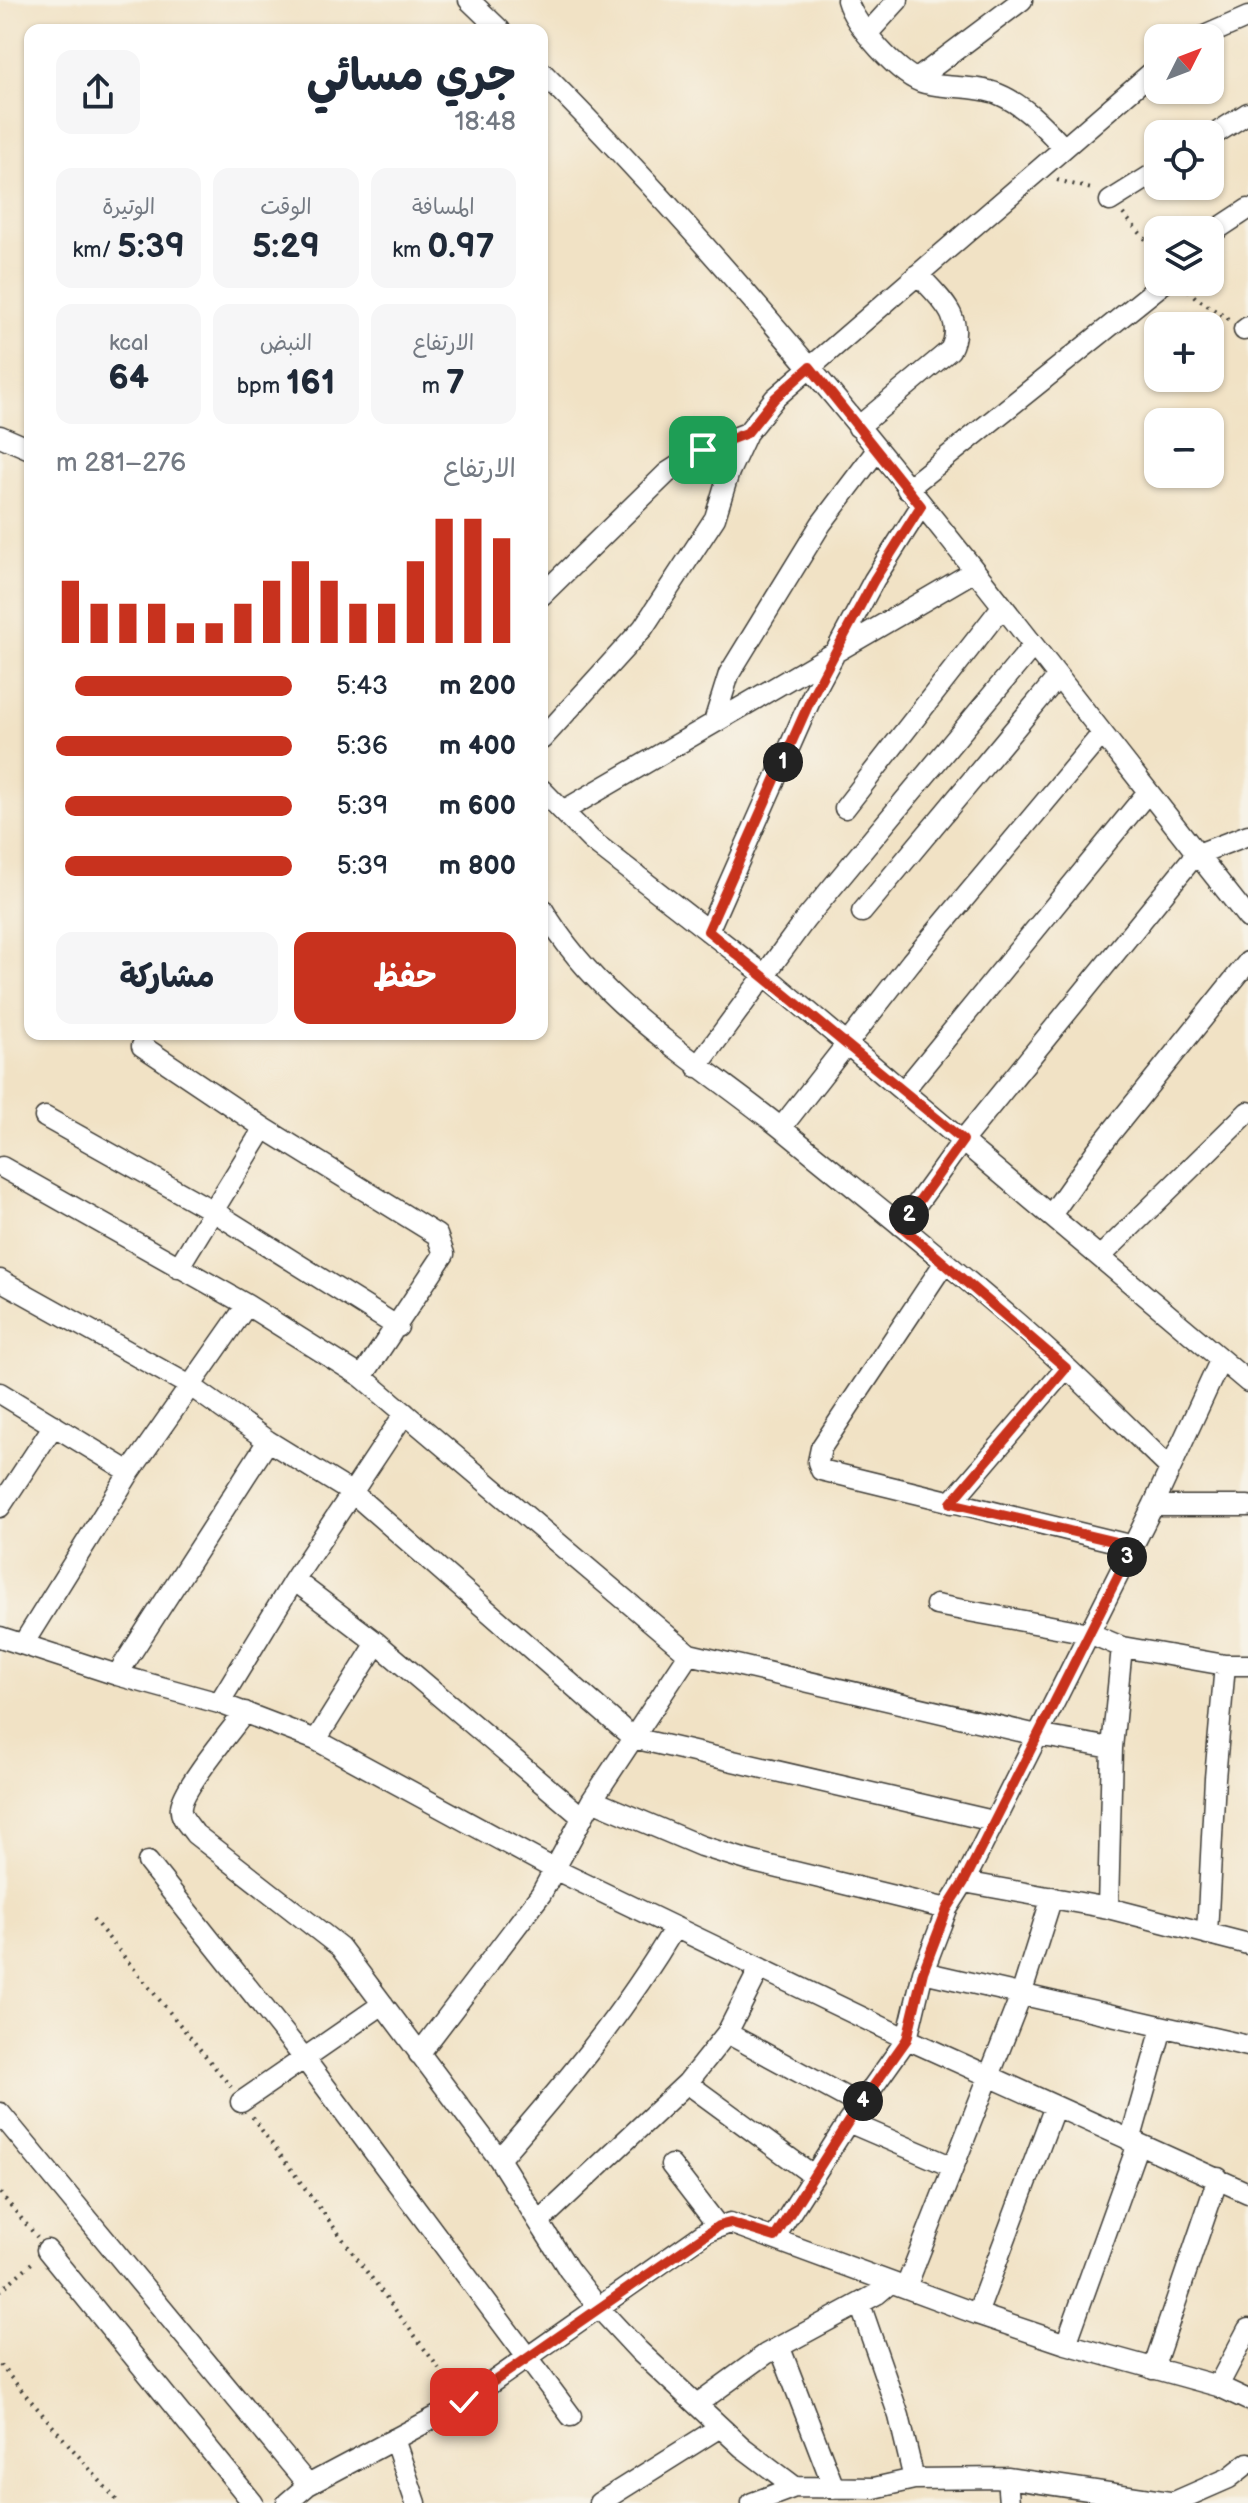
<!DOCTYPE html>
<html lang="ar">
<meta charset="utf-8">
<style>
body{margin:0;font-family:"Balsamiq Sans","Playpen Sans Arabic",sans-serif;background:#f6f6f7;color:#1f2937;direction:rtl;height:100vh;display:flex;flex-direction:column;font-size:30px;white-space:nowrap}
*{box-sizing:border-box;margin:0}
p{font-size:26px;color:#747a83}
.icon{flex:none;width:44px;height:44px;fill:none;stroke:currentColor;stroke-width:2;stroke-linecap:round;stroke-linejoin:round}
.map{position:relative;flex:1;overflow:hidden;direction:ltr}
.panel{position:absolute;left:24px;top:24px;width:524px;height:1016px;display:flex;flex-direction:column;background:#fff;border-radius:16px;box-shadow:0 2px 6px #0004;direction:rtl}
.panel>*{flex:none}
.needle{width:52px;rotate:48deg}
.controls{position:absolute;left:1144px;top:24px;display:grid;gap:16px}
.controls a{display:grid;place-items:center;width:80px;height:80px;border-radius:16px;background:#fff;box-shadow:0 2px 6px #0004;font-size:40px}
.pin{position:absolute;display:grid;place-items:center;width:68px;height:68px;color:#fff;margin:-34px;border-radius:16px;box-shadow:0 4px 12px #0006}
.km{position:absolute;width:40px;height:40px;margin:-20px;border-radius:50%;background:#222;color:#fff;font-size:22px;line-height:40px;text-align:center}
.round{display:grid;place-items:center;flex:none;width:84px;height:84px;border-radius:16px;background:#f6f6f7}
.overview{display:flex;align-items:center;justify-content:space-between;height:136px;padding:0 32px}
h1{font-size:44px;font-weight:700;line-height:60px}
.stats{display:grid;grid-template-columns:repeat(3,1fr);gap:12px;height:136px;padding:8px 32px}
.stats div{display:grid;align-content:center;border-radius:16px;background:#f6f6f7;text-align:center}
.stats b{font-size:34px;font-weight:700}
.stats small{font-size:22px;font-weight:400}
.stats p{font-size:22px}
.chart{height:224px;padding:16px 32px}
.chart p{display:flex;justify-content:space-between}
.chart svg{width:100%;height:144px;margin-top:8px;stroke:#c8321e;stroke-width:6}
.action{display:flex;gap:16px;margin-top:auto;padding:16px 32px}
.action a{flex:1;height:92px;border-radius:16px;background:#c8321e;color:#fff;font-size:32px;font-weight:700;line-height:92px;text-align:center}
.action a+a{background:#f6f6f7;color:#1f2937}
ul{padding:0 32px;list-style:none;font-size:26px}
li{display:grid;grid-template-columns:128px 96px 1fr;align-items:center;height:60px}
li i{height:20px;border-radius:10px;background:#c8321e}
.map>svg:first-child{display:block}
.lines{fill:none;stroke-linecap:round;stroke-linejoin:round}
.minor-casing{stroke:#3c3a35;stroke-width:23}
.path{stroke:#3c3a35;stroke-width:4;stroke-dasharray:2 6;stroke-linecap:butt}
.minor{stroke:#fff;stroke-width:20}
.route-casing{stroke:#fff;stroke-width:16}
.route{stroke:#c8321e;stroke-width:10}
</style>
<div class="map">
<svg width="1248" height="2503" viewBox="0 0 1248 2503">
<rect width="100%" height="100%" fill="#f7f3e8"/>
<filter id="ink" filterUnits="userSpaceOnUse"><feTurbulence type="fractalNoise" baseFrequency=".0125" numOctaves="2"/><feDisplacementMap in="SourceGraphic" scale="16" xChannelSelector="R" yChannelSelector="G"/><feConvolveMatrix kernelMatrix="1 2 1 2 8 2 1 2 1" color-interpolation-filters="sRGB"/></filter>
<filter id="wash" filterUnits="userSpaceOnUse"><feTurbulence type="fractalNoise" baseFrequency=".006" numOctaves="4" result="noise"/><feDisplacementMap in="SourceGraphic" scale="32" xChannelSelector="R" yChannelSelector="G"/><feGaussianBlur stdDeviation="1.8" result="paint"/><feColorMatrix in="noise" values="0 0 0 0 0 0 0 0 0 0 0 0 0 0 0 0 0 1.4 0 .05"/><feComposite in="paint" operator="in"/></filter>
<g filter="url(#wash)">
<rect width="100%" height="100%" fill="#f1e2c5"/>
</g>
<g filter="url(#ink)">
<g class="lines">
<g class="minor-casing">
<path id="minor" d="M469 0 500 30
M847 0C854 25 900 77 925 83 949 89 975 85 998 94 1025 105 1045 128 1064 148
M867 34 898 0
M1200 38 1248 17
M542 72C801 332 1019 631 1248 918
M917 79 1022 0
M1210 137 1248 113
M1110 201 1158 171
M1210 234 1248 209
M1244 330 1248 327
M858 427 950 350C967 318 938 297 918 274
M0 436 30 449
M907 489 1165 282
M542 595 667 473 703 450 747 433
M714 722 729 674 821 524 877 450
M542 739 643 628 715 518 729 472 747 433 775 398 1158 67
M542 790 591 840 771 980 1248 1382
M845 808 1001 608
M563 811 973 572
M542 908C601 1008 699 1061 786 1132 869 1200 953 1266 1033 1337 1080 1378 1124 1424 1169 1467
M862 912 1057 678
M708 931 813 694 874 580 921 506
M142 1046 264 1128 437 1235 444 1254 362 1377
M697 1067 805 920 1032 647
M904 1090 1147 793
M45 1117 213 1211 398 1327
M781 1128 911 962 1101 735
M2 1167 247 1305 362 1377 689 1654 1037 1735 1112 1748
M1051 1215 1097 1150 1248 962
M901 1226 963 1140 1195 855 1248 835
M1100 1257 1248 1112
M945 1262 821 1448 818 1462 821 1470 1133 1546
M178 1268 264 1128
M0 1280 192 1387 268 1441 354 1494 633 1738 993 1821
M0 1393 130 1472
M951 1503 1066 1368
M1153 1506H1248
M0 1507 54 1425
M294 1580 377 1643 582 1817
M936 1605 1089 1633 1122 1647 1225 1665H1248
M0 1637 117 1675 219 1703 316 1740 554 1869 907 2039 1248 2193
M23 1644 130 1472 247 1305
M117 1675 268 1441
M219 1703 294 1580 405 1413
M245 1712C231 1731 183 1787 181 1807 179 1817 190 1826 195 1834L340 1947 499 2159 569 2270 598 2307 639 2351 742 2447 795 2487
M316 1740 377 1643
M592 1800 701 1846 750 1861 947 1909
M148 1862 304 2058 571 2416
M964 1882 1108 1908 1248 1944
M1108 1908 1112 1748 1122 1647
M1207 1934 1215 1778 1225 1665
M923 1972 1248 2046
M727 2033 860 2105
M419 2054 541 1894 592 1800 689 1654
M687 2083 814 2176
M241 2102 383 2004
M0 2113 308 2485
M848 2122 953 2167
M1130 2141 1162 2028
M499 2159C564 2085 625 2012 675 1927
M671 2165 718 2226
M539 2222 687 2083 727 2033 760 1968
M775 2237 848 2122 907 2039 923 1972 947 1909 964 1882 1153 1506 1220 1361
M47 2250 253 2503
M906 2287 1021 1995 1052 1897
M860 2304 899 2416 914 2479
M977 2314 1055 2106
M1066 2344 1138 2144
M780 2348 834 2488
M1153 2369 1218 2178
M1218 2386 1248 2329
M697 2404 766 2354 877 2294 890 2283
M394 2439 416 2503
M1007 2478 1009 2503
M287 2503 308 2485 464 2402 706 2232 730 2223 977 2314 1066 2344 1218 2386 1248 2400
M599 2503 720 2427
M752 2503 795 2487 874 2488 914 2479 1007 2478 1176 2503
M1172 2503 1229 2478 1248 2463"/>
</g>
<path class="path" d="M1057 180 1095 190
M1123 214 1158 253
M1183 284 1196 298 1230 320
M93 1919 231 2087
M252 2117 452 2386
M0 2193 37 2237
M0 2291 34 2261
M0 2365 119 2503"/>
<use href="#minor" class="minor"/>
</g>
</g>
<g class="lines" filter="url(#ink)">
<g class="route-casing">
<path id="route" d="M464 2402 718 2226 730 2223 775 2237 848 2122 907 2039 923 1972 947 1909 964 1882 1133 1546 951 1503 1066 1368 901 1226 963 1140 708 931 813 694 874 580 921 506 810 367 775 398 747 433 703 450"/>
</g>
<use href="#route" class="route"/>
</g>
</svg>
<div class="controls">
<a><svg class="needle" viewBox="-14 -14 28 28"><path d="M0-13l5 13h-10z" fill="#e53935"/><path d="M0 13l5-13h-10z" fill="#747a83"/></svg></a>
<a><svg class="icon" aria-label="locate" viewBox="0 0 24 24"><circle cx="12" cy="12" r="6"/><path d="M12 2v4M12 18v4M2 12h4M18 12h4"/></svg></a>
<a><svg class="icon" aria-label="layers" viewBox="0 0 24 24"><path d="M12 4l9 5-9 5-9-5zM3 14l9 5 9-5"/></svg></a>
<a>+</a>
<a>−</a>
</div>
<div class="pin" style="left:703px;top:450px;background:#1e9e55"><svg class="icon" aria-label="arrive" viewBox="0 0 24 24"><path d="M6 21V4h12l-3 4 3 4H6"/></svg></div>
<div class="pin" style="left:464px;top:2402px;background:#d93025"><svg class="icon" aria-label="check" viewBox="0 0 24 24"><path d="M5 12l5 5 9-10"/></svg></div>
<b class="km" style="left:783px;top:762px">1</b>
<b class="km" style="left:909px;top:1215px">2</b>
<b class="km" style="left:1127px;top:1557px">3</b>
<b class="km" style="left:863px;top:2101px">4</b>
<section class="panel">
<div class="overview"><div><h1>جري مسائي</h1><p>18:48</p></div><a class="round"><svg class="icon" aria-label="share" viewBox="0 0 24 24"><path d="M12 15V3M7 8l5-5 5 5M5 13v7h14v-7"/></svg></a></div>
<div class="stats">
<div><p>المسافة</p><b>0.97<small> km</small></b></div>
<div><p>الوقت</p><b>5:29</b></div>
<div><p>الوتيرة</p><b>5:39<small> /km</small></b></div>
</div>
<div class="stats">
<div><p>الارتفاع</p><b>7<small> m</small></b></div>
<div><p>النبض</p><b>161<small> bpm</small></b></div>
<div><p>kcal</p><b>64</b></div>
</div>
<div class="chart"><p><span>الارتفاع</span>276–281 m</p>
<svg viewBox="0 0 160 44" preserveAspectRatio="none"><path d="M5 44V25M15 44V32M25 44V32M35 44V32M45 44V38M55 44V38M65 44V32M75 44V25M85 44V19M95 44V25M105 44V32M115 44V32M125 44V19M135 44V6M145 44V6M155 44V12"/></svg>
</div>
<ul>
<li><b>200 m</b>5:43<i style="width:92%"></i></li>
<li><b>400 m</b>5:36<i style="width:100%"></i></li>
<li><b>600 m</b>5:39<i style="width:96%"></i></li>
<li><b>800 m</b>5:39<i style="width:96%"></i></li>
</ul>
<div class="action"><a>حفظ</a><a>مشاركة</a></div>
</section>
</div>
